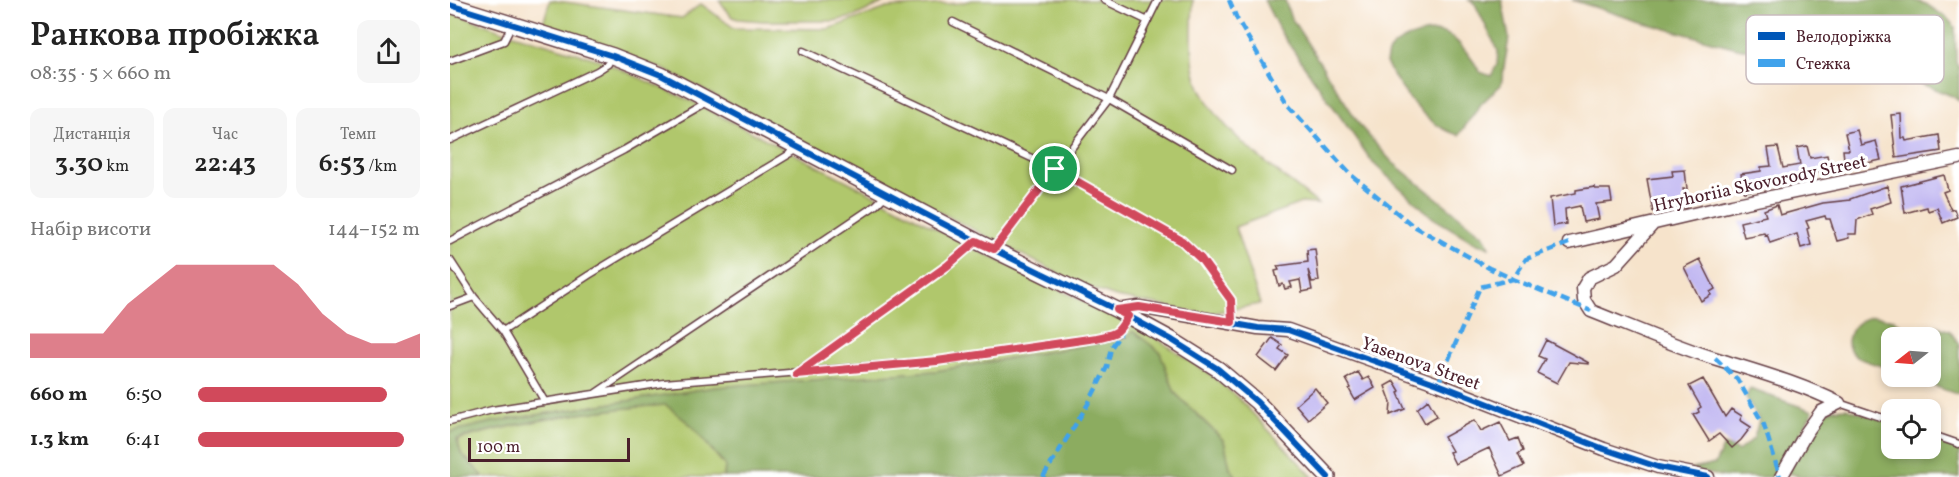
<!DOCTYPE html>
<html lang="uk">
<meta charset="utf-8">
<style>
body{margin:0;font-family:Vollkorn,serif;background:#f6f6f6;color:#222;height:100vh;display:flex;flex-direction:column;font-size:22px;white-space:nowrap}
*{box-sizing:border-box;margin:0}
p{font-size:20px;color:#767676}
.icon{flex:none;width:33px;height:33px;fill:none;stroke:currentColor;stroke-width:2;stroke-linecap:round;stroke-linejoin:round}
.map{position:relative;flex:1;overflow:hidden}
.drawer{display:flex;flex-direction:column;background:#fff;width:450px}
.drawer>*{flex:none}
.needle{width:39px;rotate:253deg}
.controls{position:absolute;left:1431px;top:327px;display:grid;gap:12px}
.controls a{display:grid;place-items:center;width:60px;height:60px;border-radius:12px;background:#fff;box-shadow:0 3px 9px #0003;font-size:30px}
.scale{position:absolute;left:18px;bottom:15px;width:162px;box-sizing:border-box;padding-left:6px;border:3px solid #4a1f2b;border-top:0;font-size:16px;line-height:21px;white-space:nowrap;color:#4a1f2b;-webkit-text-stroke:4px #fff;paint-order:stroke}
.pin{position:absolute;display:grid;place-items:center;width:51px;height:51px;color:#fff;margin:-26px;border:3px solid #fff;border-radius:50%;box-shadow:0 2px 6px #0007}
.round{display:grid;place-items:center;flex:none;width:63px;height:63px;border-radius:12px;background:#f6f6f6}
.head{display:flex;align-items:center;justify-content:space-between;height:102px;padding:0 30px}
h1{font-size:33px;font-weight:600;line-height:45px}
.stats{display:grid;grid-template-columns:repeat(3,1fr);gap:9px;height:102px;padding:6px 30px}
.stats div{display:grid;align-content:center;border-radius:12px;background:#f6f6f6;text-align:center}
.stats b{font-size:26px;font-weight:600}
.stats small{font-size:16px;font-weight:400}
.stats p{font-size:16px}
.chart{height:168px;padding:12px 30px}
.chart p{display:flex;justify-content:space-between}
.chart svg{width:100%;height:108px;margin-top:6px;fill:#d1495b;opacity:.7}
ul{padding:0 30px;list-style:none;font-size:20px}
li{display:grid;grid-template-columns:96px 72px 1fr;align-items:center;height:45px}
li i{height:15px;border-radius:8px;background:#d1495b}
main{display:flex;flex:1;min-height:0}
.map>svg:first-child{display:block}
.green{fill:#b0c76c;stroke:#7d734c;stroke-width:1.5}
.forest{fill:#8cac60;stroke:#6b6646;stroke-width:1.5}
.building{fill:#c0b6f1}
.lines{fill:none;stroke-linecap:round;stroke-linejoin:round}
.service-casing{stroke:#643c43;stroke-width:9}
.minor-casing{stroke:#643c43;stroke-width:15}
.tertiary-casing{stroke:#643c43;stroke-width:18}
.service{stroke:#fff;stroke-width:6}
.minor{stroke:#fff;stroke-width:12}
.tertiary{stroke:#fff;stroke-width:15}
.quiet{stroke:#40a2eb;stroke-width:4.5;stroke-dasharray:9 4.5;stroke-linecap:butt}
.cycleway-casing{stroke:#fff;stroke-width:10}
.cycleway{stroke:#0057b8;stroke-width:6}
.route-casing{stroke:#fff;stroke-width:12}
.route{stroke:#d1495b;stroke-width:8}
.labels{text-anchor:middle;stroke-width:6;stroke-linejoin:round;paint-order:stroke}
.street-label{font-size:18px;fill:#4a1f2b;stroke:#fff}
.key{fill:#fff;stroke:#c9bcbf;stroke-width:1.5}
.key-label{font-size:16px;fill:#4a1f2b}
</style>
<main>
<section class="drawer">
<div class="head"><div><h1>Ранкова пробіжка</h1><p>08:35 · 5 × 660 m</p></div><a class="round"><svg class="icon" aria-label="share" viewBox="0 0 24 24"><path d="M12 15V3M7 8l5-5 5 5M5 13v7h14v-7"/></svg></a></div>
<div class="stats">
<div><p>Дистанція</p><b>3.30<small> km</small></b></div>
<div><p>Час</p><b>22:43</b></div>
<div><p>Темп</p><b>6:53<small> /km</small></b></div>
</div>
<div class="chart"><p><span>Набір висоти</span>144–152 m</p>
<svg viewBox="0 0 160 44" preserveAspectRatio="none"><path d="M0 44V34L10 34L20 34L30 34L40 22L50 14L60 6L70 6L80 6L90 6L100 6L110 14L120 26L130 34L140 38L150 38L160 34V44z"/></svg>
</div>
<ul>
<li><b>660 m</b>6:50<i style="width:85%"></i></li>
<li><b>1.3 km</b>6:41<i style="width:93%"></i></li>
</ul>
</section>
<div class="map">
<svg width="1509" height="477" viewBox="0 0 1509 477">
<rect width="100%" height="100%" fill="#fff"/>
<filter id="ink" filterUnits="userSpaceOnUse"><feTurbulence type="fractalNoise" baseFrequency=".0167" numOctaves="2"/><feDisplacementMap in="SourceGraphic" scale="12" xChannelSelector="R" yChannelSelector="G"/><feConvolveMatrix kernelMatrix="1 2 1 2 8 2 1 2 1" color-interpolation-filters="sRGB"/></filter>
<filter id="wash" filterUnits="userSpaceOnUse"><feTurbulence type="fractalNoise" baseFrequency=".008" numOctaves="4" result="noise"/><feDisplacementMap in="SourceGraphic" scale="24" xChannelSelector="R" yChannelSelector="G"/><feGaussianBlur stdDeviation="1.35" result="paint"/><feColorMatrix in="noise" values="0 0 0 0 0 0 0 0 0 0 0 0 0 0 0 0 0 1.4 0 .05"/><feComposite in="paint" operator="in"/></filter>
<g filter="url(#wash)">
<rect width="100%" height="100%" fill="#f6e3cb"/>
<path class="green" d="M100 0 232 18 251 4 284 28 378 29 437 8 510 3 522 0H743C742 26 739 64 750 88 771 134 829 172 868 204L851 203 785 227 810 304 757 314 666 297 629 284 213 69 92 27Z
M269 0H439L403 17 384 21H313L288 19 282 17Z
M0 12 53 31 150 60 243 102 428 197 515 244 678 323 688 326 761 375 790 400 863 477H787L780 468 774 441 725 393 710 353 677 337 486 371 266 387 42 422 0 432Z
M216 405 241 425 275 466 274 477H34L11 453 7 440C75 421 146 409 216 405Z"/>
<path class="forest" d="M814 0H835L840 16 911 127 942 162 1034 236 1039 247 1027 244 983 218 923 163 831 33Z
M1019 0H1052L1059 38 1051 85 1031 104 1009 135C977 127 951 91 936 63 937 59 937 53 940 50 950 37 986 26 1000 36 1011 43 1024 61 1030 72L1041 76 1047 64 1048 51 1025 4Z
M1122 0H1463L1476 4 1497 18 1505 27 1506 62 1509 67V101L1502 96 1430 67 1421 75 1338 56 1287 48 1195 23Z
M1423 316 1442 319 1469 337 1442 338 1441 369C1425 362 1392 361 1399 336 1402 324 1412 319 1423 316Z
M1486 326 1500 331 1509 344V395L1459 377 1480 376V338L1469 337Z
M683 331 710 352 725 393 774 441 780 468 787 477H274L275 465 241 425 216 405C146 409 75 421 7 439L11 453 34 477H0V432L42 422 266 387 486 371 671 339 677 337Z
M1300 389 1363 411 1326 477H1276L1238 470 1265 464 1274 445 1288 451 1304 438 1309 420 1296 397Z
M1396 408 1441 423 1442 448H1480L1481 437 1509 447V477H1355L1337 473 1372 415 1383 409Z"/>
<g id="blocks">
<path class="building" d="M1451 114 1452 138H1455L1456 141 1489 135 1491 151 1446 158 1441 115Z
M1407 130 1411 145 1426 141 1431 160 1395 168 1393 150H1399L1395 133Z
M1357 146 1360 158 1377 155 1380 170 1359 174 1360 180 1351 182 1349 175 1327 180V182L1303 186 1304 190 1294 192 1291 174 1311 171V167L1321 166 1318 148 1328 147 1333 168 1350 165 1347 148Z
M1235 170 1237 189H1233L1237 207 1203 212 1197 179 1223 176 1222 171Z
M1494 175 1498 190 1493 192 1501 210 1504 209 1507 217 1493 223 1487 208 1478 211 1477 207 1455 213 1451 186Z
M1437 186 1441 202 1420 209 1422 214 1407 220 1406 234H1398L1399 238 1387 241 1380 219H1376L1375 216 1356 221 1359 228 1357 229 1361 245 1351 248 1347 234 1320 243 1317 234 1315 235 1314 233 1294 237 1290 222 1316 216 1314 210 1327 205 1330 215 1373 203 1400 200V199Z
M1145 187V189H1160L1162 202 1146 204 1149 219 1133 222 1130 206 1115 209 1116 224 1103 226 1100 198 1126 193V190Z
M865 249 869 281 862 282 858 270 862 290 852 292 850 280 840 282 842 287 835 289 833 284 829 286 825 271 829 270 827 266 858 262 857 250Z
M1250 259 1265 289 1260 292 1261 295 1251 301 1234 267Z
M822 338 832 345 829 349 838 355 826 371 808 357Z
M1096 340 1139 363V364L1119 362 1107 383 1087 373 1095 359 1088 356Z
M908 372 913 380 919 377 925 388 905 400 899 389 901 388 896 379Z
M1253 379 1275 417 1281 409 1292 416 1290 420 1301 427 1291 440 1282 448 1269 434 1259 441 1243 415 1249 412 1248 409 1251 407 1239 386Z
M944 381 950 391 948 393 955 409 940 415 941 402 935 386Z
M865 388 877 403 858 419 846 405Z
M978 400 987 416 975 423 967 409Z
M1025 420 1031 431 1050 422 1060 441 1068 438 1073 451 1068 454 1074 466 1052 476 1039 448 1005 464 999 452 1002 451 994 437Z"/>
</g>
</g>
<g filter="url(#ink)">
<use href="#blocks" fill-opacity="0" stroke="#643c43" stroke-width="1.5"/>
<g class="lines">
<g class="service-casing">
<path id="service" d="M654 0 698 21
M503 22 659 99 782 170
M353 51 605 169 732 241 751 259 781 300 782 322
M0 61 54 41 62 25
M0 140 147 71 158 64 162 56
M0 241 174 150 257 102
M544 249 659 99 708 0
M0 260 24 297 53 331 95 402
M0 306 24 297
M53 331 139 275 348 149
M346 373 497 266 524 243
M146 393 426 205 437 194
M1389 403 1442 421
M0 421 42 410 214 383 487 361 646 338 667 333 678 317
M1480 434 1509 444"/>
</g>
<g class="minor-casing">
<path id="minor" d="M1202 225 1166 265 1139 278 1133 288 1134 300 1141 311C1182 327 1224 346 1267 359 1308 372 1349 383 1389 403
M1119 243 1282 205 1509 158
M667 310 689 307 808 328 838 330 988 384 1154 449 1208 467 1258 477
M1331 477 1356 433 1371 412 1389 403"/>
</g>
<g class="tertiary-casing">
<path id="tertiary" d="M0 5 163 56 211 75 526 241 667 310 722 340 768 369 807 402 878 477"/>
</g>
<use href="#service" class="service"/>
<use href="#minor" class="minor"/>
<use href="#tertiary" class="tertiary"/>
<path class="quiet" d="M779 0 787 19 838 105 900 174 962 225 1039 268 1063 279 1030 287 988 384
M1119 243 1076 259 1063 279 1141 311
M1265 358 1287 379 1314 425 1330 477
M593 477 638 404 657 367 661 348 671 333V328"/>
<g class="cycleway-casing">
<path id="cycleway" d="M0 5 163 56 211 75 526 241 667 310 722 340 768 369 807 402 878 477
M667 310 689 307 808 328 838 330 988 384 1154 449 1208 467 1258 477"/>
</g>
<use href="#cycleway" class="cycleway"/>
</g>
</g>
<g class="lines" filter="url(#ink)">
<g class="route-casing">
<path id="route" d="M605 169 732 241 751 259 781 300 782 322 689 307 667 310 678 316C667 335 667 333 646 338L487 361 346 374 497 266 526 241 544 249Z"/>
</g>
<use href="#route" class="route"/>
</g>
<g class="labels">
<g class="street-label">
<text transform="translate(1310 183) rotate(-12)" y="6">Hryhoriia Skovorody Street</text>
<text transform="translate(971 363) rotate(20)" y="6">Yasenova Street</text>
</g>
</g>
<rect x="1296" y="15" width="198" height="69" rx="9" class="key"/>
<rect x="1308" y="32" width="27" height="8" fill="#0057b8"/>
<rect x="1308" y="59" width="27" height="8" fill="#40a2eb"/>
<g class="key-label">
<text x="1346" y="42">Велодоріжка</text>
<text x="1346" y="69">Стежка</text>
</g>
</svg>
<div class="controls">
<a><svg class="needle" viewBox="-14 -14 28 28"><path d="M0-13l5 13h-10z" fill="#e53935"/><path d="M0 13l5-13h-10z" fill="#767676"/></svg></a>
<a><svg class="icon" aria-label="locate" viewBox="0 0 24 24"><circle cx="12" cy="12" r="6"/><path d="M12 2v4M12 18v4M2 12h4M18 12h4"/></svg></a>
</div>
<div class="scale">100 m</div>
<div class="pin" style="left:605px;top:169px;background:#1e9e55"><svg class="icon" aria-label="arrive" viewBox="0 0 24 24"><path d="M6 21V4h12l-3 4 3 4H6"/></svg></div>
</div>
</main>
